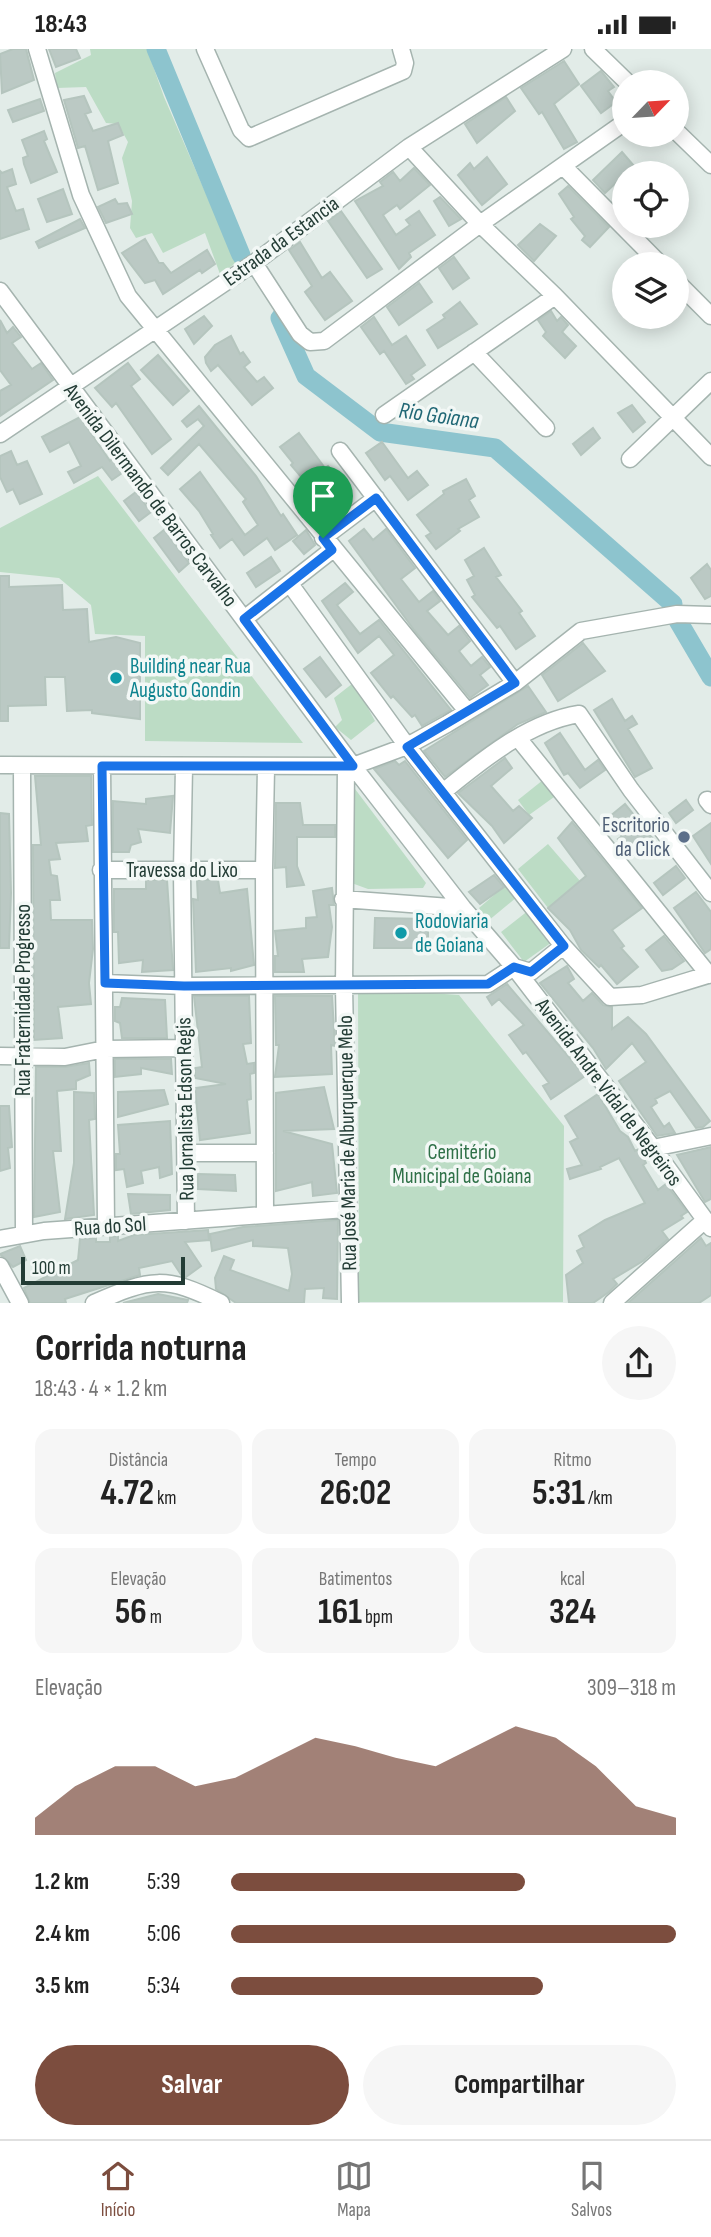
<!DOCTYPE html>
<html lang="pt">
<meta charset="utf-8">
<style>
body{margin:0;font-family:"Sofia Sans Condensed",sans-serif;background:#f6f6f6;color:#222;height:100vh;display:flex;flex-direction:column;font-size:26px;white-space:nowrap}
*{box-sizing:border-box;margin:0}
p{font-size:23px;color:#767676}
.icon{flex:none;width:38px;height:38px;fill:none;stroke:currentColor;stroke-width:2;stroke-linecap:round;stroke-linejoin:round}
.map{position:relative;height:1254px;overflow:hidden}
.panel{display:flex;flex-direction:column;background:#fff;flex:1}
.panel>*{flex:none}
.needle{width:46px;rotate:65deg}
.controls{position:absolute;left:612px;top:21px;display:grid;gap:14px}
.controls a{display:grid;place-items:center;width:77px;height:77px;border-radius:50%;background:#fff;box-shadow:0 4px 18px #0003;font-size:35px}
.scale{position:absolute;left:21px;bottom:18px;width:164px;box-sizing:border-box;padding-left:7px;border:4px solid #233c35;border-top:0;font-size:19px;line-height:24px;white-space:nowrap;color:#233c35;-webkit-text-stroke:5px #f3f8f6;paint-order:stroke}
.pin{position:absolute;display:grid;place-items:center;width:60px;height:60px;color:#fff;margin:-72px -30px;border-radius:50% 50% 50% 0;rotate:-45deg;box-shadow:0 0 7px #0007}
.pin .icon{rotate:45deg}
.round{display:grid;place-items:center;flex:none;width:74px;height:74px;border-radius:37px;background:#f6f6f6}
.head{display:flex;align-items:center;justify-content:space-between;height:119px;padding:0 35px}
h1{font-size:38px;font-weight:700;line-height:52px}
.stats{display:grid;grid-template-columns:repeat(3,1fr);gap:10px;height:119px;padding:7px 35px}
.stats div{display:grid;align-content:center;border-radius:18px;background:#f6f6f6;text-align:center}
.stats b{font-size:35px;font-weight:700}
.stats small{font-size:19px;font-weight:400}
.stats p{font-size:19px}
.chart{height:196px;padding:14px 35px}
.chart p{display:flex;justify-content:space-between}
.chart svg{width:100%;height:126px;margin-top:7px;fill:#7c4d3e;opacity:.7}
.primary-button{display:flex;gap:14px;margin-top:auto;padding:14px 35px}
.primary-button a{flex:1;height:80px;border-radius:42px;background:#7c4d3e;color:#fff;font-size:28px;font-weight:700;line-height:80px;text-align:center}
.primary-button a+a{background:#f6f6f6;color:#222}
ul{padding:0 35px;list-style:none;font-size:23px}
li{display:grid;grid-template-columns:112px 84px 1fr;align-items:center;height:52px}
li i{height:18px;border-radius:9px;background:#7c4d3e}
.status{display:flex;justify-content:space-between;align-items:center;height:49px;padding:0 35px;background:#fff;direction:ltr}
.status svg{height:19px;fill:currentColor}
.menu{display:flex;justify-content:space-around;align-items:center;height:98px;border-top:2px solid #e0e0e0;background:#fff;font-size:19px;color:#767676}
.menu a{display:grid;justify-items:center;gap:4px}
.menu .current{color:#7c4d3e}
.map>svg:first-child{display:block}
.green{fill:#bcdcc5}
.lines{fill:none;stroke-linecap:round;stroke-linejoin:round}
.river{stroke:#8dc4ce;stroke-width:19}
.building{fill:#bbc9c4;stroke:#b5c5be;stroke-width:2}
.minor-casing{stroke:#a5b4af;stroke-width:19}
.minor{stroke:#fff;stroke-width:16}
.route-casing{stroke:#fff;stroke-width:14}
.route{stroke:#1a73e8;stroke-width:9}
.culture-dot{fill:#0f9aa8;stroke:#f3f8f6;stroke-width:2.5}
.service-dot{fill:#5c6f8a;stroke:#f3f8f6;stroke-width:2.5}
.labels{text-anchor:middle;stroke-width:7;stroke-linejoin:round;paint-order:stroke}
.street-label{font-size:21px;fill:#233c35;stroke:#f3f8f6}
.culture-label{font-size:21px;fill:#0d838f;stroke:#f3f8f6;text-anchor:start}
.service-label{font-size:21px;fill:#4e5e75;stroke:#f3f8f6;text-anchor:end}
.park-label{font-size:21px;fill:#2f7148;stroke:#f3f8f6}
.water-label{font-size:23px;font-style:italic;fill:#206775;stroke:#f3f8f6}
</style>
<div class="status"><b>18:43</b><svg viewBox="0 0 49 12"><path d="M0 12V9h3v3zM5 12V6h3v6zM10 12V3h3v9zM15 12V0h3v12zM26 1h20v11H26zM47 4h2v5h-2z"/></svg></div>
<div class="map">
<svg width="711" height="1254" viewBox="0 0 711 1254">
<rect width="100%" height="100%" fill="#e2ece8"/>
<path class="green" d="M90 0H147L164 48 236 214 220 225 205 184 163 204 152 184 136 189 130 179 132 152 122 109 128 93 118 75 106 74 86 38 57 39 55 24 91 6Z
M98 427 303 694 145 692V587L95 585 91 556 59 529 0 523V479Z
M357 631 374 653 368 659 375 672 351 691 335 678 342 671 334 649Z
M548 727 561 743 529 766 518 751Z
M352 736 426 834 423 839 368 840 346 832Z
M548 795 580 832 548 859 518 820Z
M508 834 517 848 488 872 479 859Z
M529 861 552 893 524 913 501 883Z
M358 939 459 946 564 1077 563 1253H359Z"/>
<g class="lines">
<path class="river" d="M156 0 241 206
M280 269 306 327 380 383 495 399 673 555
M677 570 711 628"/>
</g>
<path class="building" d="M13 0H26L34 31 2 44 0 5Z
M49 0H76L80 9 56 18Z
M564 12 579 35 554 55 577 93 564 100 542 63 539 65 521 39Z
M601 22 614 38 608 42 616 53 601 64 581 37Z
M84 47 91 63 85 65 93 82 118 74 123 86 108 92 118 134 98 141 85 97 78 99 64 51Z
M506 48 515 62 477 94 465 75Z
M40 50 44 62 13 73 8 61Z
M44 82 47 90 44 92 57 123 31 134 24 115 23 109 28 107 22 91Z
M622 103 634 117 605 144 593 131Z
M487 108 507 135 482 156 458 126 470 114 474 120Z
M414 119 430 136 400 160 397 156 383 166 396 186 410 176 406 171 419 162 435 186 409 204 411 208 399 220 355 152 383 137 380 133 393 123 400 132Z
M12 120 16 135 7 138 16 162 23 160 29 180 0 190V122L2 124Z
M568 137 609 178 590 198 582 191 585 187 571 170 574 168 559 145Z
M63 140 72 165 47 173 38 150Z
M440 148 461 170 449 177 434 152Z
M115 150 118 155 127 154 132 165 106 174 98 158Z
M341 162 382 220 367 229 328 172Z
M80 170 85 179 39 199 36 193Z
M540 175 556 187 534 212 518 196Z
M145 190 159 214H163L171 224 207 201 215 215 202 224 200 221 163 245 155 231 145 234 122 204Z
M300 193 322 229 330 223 352 252 325 271 305 243 312 237 289 201Z
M454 208 469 229 453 240 439 219Z
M419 234 432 253 399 276 387 258Z
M460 253 477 275 438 299 427 281 445 269 443 266Z
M551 262 557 272 561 268 568 276 562 283 576 297 565 309 543 287 546 283 538 271Z
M204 267 212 277 194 295 185 280Z
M374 268 392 296 406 287 425 316 411 326 414 330 406 335 384 302 380 305 361 278Z
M0 271 7 284 13 278 21 288 12 294 32 320 41 314 53 331 0 367V342L11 336 0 321Z
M231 287 240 305 243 303 250 313 244 318 257 333 264 328 273 339 252 356 218 316 211 322 206 314 205 308 215 296Z
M158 306 189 342 173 356 141 321Z
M128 314 140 330 131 337 171 390 152 405 116 354 112 358 95 339Z
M632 356 645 373 633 383 618 364Z
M199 357 256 427 281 467 283 465 297 486 275 501 267 489 244 506 232 490 220 499 211 486 213 485 199 462 180 440 200 423 245 486 258 476 243 453 246 450 199 395 168 426 161 419 204 377 198 370 187 378 182 372Z
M80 368 110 412 112 410 122 424 112 431 102 418 74 434 68 423 81 417 69 393 50 403 42 388Z
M593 379 600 389 581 406 573 395Z
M299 384 325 419 328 417 340 430 320 448 314 442 308 447 302 441 308 436 291 416 293 414 280 398Z
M382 393 408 429 417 422 428 436 408 451 390 427 385 431 366 404Z
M11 402 17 416 27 412 42 445 20 455 13 440 7 443 0 428V407Z
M466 430 475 447 469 451 479 468 458 480 460 482 436 500 426 487 431 484 417 466 444 445 443 442Z
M136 443 151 463 139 472 124 452Z
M364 480 373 491 386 480 415 519 401 530 419 553 433 542 440 552 427 562 448 586 459 577 470 592 459 602 471 617 482 608 490 618 480 626 488 636 470 649 414 581 349 492Z
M164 481 189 514 179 523 154 489Z
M306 481 315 496 304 505 293 492Z
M484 499 501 526 496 528 522 562 519 564 535 587 516 600 500 577 497 579 472 548 475 546 467 531 474 527 465 511Z
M271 508 280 522 256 538 247 524Z
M707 515 711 521V547L705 550 691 529Z
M0 527H9V538L62 536 63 561 87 560 89 593 116 588 140 594V670L92 664V661L67 662 65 628H45L46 656 8 657V672H0Z
M345 534 353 543 337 556 360 585 379 571 451 661 422 677 415 666 412 668 393 647 391 649 371 624 394 606 379 587 358 604 322 552Z
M583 594 605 622 558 652 542 626Z
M320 608 341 636 326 648 304 620Z
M528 637 546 663 518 675 445 728 424 702Z
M612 650 625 672 632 667 637 675 628 680 652 719 635 728 594 661Z
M560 684 585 721 598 711 605 721 580 739 568 724 564 726 545 694Z
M505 709 512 719 491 737 513 762 519 757 532 769 504 794 492 777 458 744Z
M395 712 399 716 405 712 467 791 448 809 374 720Z
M35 727H91L92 776 86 777 88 792 56 794 60 810 49 811 51 826 57 827 60 851H50L51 871H92L93 900 89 934 91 955 58 958 62 989 34 991 33 796H41Z
M173 747 170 784 138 780 141 793 131 796 129 803H113V752L146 755V750Z
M686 751 693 761 676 774 669 764Z
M276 754H300L303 776H335V788H297V817L304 836 287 838 286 818 275 819Z
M625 755 654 791 634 806 618 790 622 787 608 769Z
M0 764 9 765 11 844 9 899H0Z
M572 773 642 859 612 881 624 897 621 899 638 918 617 935 601 916 599 918 581 901 570 881 548 859 586 827 558 789Z
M711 774V815L693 787Z
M676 817 685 829 663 846 654 834Z
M494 826 504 838 480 855 469 843Z
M146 831H167L173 921 142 923 143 911 119 914 118 883H114V840H146Z
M197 831H218L220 844 247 840 254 916 231 922V919L196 923 193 850 198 851Z
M332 839 334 856H329L332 878 328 908 302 910 304 923H275V907H278L275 882 306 879V869L317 868 313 842Z
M696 843 711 863V900L705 904 674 859Z
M375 869 428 870V899H374Z
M664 887 684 912 672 920 662 922 646 901Z
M567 917 574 930 568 934 583 952 592 944 603 956 612 958V980L628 968 646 985 710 1072 703 1078 696 1079 670 1042 655 1050 657 1054 651 1058 664 1078 669 1074 675 1084 657 1087 619 1032 646 1013 632 994 606 1020 593 999 540 934Z
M507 935 585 1027 551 1050 543 1037 549 1034 526 1003 523 1005 509 986 524 976 499 950 492 956 487 948Z
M194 947H249L251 994 243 995 247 1015 254 1014V1024L250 1025 251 1050 247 1051 250 1084 200 1091 195 1039 226 1035 195 1029V1019L202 1018Z
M275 947H332L335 997 331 996 332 1025 275 1028 279 996H276Z
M122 949 165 951 167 989H122L120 974 115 972V958H120Z
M115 1010H171L172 1025 141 1019V1025L115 1028Z
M89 1014 90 1026 76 1032V1040L57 1042 61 1102H53L60 1163 34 1168 36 1018H65Z
M324 1038 334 1080 283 1082 332 1095 337 1144 313 1147 312 1133 276 1142V1044Z
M164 1041 168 1055 118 1068V1043Z
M74 1043 94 1044 95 1070 89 1071 94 1166 65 1170 74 1114Z
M598 1045 620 1082 628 1088 635 1102 639 1100 646 1114 643 1116 658 1141 666 1135 687 1163 681 1167 683 1169 662 1182 668 1190 643 1212 613 1230 617 1235 609 1243 593 1254H569L566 1226 583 1214 577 1202 584 1198 579 1187 605 1171 645 1154 619 1109 600 1118 601 1120 570 1130 567 1120 582 1116 570 1093 578 1089 565 1067Z
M0 1057H9L12 1098 8 1099 10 1119 0 1122Z
M170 1072 172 1125 160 1129 159 1118 141 1122 143 1134 127 1138 124 1120 116 1121V1105H120L118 1076Z
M711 1098V1150L705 1153 677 1106Z
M198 1125 235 1126 236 1142 198 1140Z
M128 1145 170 1146V1161L131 1165Z
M338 1171 337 1250 323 1249 324 1239 305 1240 304 1254H236L216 1240 215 1229 224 1207 234 1211 230 1221 289 1242 292 1225 288 1199 253 1197V1191L212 1202 210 1185 243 1178Z
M208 1181 209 1191 185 1193 201 1217 186 1228 182 1227 172 1212 139 1219 140 1226 65 1250 66 1254H30L24 1239 78 1211 80 1190 96 1189V1193H110V1188L118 1187V1192L134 1186Z
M701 1189 706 1197 711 1194V1246L699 1254H628Z
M20 1197 26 1211 13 1218 0 1205Z
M158 1245 188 1251 187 1254H123Z"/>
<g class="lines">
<g class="minor-casing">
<path id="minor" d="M37 0 81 146 128 247 467 662
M205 0 241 81 249 89 403 22 405 14 401 0
M593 0 627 33
M677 83 711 116
M409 98 480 175 555 247 711 408
M564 118 660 215
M254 214 300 285 310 293 324 292 480 175 625 73
M677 233 711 267
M0 242 353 717 407 697 447 675 515 634 581 582 677 565 711 566
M474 303 546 379
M384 366 555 247
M0 385 254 214 409 98 563 0
M340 402 515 634
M630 410 711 332
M323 489 376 449
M290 535 407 697 563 897 610 948 642 946 711 925
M244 570 332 501
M518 689 709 926
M0 716 353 717 463 859 514 918 653 1099 711 1179
M22 717 24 1185
M102 717 106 1177
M184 718 182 822 186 1172
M346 718 344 937 350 1254
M443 743C481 712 528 673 579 665L631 741 711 844
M707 751 711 756
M101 821H264
M343 850 463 859
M105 934 184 937 488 935 514 918 531 923 563 897
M0 1007 65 1008 105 1000 184 999
M653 1099 711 1087
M187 1104H265
M265 1166 264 821 266 719
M0 1190 44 1182 346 1160
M0 1217 20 1254
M94 1254C151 1229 165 1226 221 1254
M612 1254 705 1171"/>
</g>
<use href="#minor" class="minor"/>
</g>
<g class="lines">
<g class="route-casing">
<path id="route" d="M376 449 515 634 407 698 564 897 531 923 514 918 488 935 184 937 105 934 102 717H353L244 570 332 501 323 489Z"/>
</g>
<use href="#route" class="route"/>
</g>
<g class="culture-dot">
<circle cx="116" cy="629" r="7"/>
<circle cx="401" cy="884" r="7"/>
</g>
<circle class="service-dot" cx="684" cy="788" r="7"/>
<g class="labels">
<g class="street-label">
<text transform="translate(281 192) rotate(-36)" y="7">Estrada da Estancia</text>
<text transform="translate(151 446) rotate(53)" y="7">Avenida Dilermando de Barros Carvalho</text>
<text x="182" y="828">Travessa do Lixo</text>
<text transform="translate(23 951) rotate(-90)" y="7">Rua Fraternidade Progresso</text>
<text transform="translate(609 1043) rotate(53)" y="7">Avenida Andre Vidal de Negreiros</text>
<text transform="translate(185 1060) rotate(-91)" y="7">Rua Jornalista Edson Regis</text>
<text transform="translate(347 1094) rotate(-91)" y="7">Rua José Maria de Alburquerque Melo</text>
<text transform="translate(110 1177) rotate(-4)" y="7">Rua do Sol</text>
</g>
<g class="culture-label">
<text x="130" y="624">Building near Rua<tspan x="130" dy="24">Augusto Gondin</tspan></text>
<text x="415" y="879">Rodoviaria<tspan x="415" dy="24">de Goiana</tspan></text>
</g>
<g class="service-label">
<text x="670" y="783">Escritorio<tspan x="670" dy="24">da Click</tspan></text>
</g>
<g class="park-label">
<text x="462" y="1110">Cemitério<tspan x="462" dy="24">Municipal de Goiana</tspan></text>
</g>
<g class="water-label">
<text transform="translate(439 366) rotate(8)" y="8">Rio Goiana</text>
</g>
</g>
</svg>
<div class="controls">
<a><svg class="needle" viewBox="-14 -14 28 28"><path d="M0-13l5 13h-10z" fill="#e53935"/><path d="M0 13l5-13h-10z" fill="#767676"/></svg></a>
<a><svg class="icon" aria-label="locate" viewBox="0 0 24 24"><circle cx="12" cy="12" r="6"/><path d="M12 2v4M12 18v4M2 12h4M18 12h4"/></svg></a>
<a><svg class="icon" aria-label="layers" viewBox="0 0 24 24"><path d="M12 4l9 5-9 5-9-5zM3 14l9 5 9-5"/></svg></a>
</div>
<div class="scale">100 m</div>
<div class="pin" style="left:323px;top:489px;background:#1e9e55"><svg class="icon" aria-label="arrive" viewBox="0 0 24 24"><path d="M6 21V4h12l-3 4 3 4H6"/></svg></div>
</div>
<section class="panel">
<div class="head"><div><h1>Corrida noturna</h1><p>18:43 · 4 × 1.2 km</p></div><a class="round"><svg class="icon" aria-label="share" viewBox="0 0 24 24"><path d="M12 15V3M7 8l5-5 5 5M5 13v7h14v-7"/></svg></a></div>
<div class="stats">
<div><p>Distância</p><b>4.72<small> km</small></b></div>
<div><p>Tempo</p><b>26:02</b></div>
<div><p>Ritmo</p><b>5:31<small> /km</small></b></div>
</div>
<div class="stats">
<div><p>Elevação</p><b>56<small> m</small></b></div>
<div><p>Batimentos</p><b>161<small> bpm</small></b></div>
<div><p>kcal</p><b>324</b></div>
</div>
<div class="chart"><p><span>Elevação</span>309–318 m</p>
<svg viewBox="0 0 160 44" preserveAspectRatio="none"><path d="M0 44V38L10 27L20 20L30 20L40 27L50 24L60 17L70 10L80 13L90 17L100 20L110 13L120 6L130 10L140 20L150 34L160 38V44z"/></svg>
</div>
<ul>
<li><b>1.2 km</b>5:39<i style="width:66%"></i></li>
<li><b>2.4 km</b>5:06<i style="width:100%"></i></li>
<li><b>3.5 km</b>5:34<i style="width:70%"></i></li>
</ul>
<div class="primary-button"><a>Salvar</a><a>Compartilhar</a></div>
</section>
<nav class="menu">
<a class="current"><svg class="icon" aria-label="home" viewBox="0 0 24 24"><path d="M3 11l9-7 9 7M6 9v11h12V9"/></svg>Início</a>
<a><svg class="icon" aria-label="map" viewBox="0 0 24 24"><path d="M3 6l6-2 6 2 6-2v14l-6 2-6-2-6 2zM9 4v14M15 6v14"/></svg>Mapa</a>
<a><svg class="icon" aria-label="saved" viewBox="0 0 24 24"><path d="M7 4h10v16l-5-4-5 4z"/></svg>Salvos</a>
</nav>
